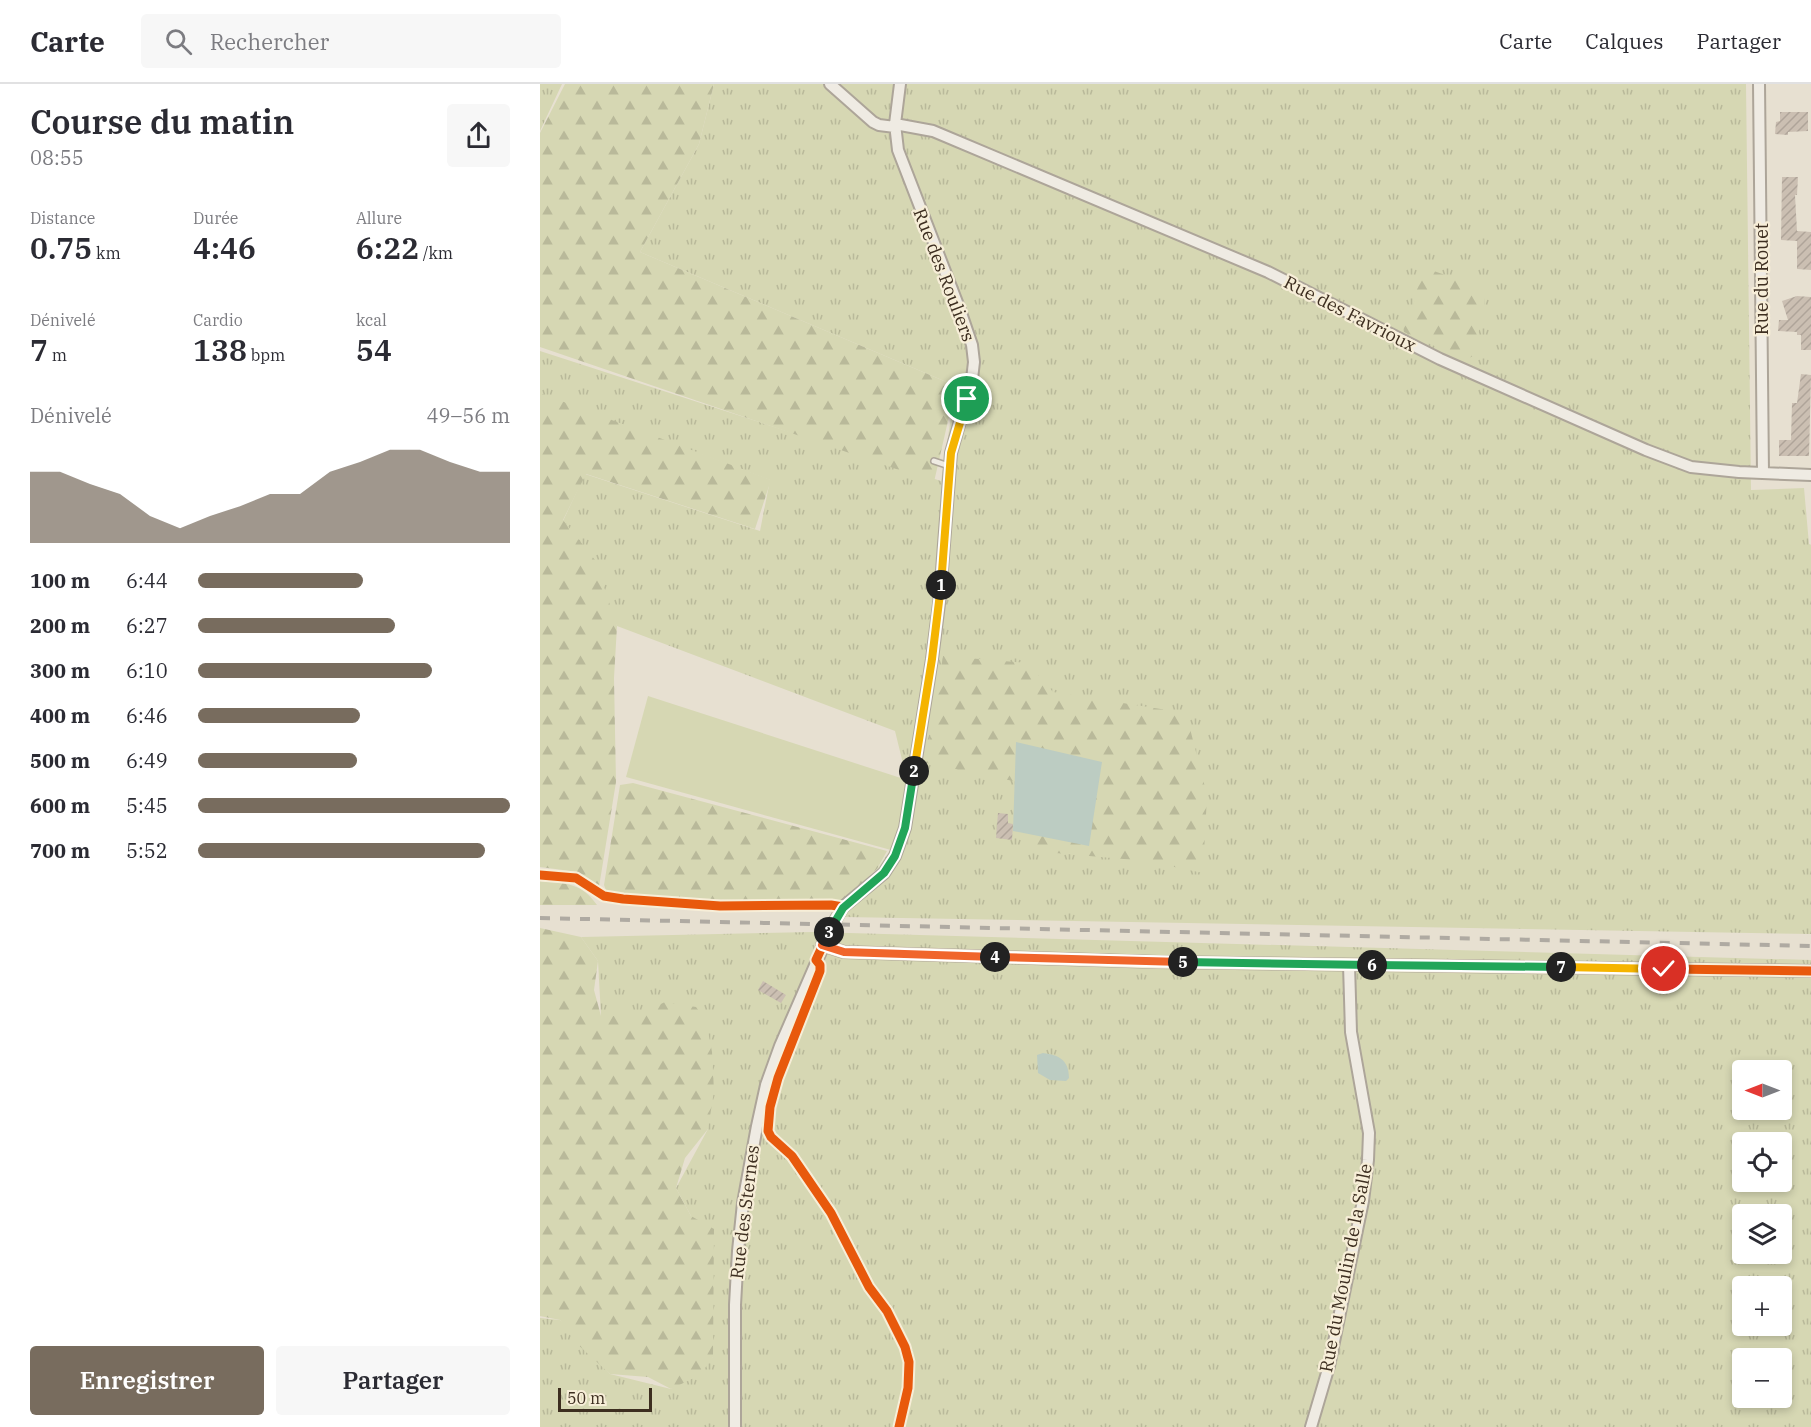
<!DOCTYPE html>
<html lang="fr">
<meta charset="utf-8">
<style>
body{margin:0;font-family:"IBM Plex Serif",serif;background:#f7f7f7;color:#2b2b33;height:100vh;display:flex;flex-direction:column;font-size:22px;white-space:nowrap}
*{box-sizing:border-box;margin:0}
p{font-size:20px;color:#7c7c81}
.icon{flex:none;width:33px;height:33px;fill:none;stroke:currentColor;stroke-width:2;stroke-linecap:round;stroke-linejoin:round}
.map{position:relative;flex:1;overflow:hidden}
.sheet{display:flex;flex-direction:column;background:#fff;width:540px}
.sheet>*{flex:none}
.needle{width:39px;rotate:270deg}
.buttons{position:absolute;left:1192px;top:976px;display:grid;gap:12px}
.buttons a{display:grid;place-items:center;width:60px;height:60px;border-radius:6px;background:#fff;box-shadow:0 3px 9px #0003;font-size:30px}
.scale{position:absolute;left:18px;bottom:15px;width:94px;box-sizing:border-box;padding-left:6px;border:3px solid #3d2e20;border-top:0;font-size:16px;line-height:21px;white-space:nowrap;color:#3d2e20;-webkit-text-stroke:4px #f7eed8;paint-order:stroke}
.pin{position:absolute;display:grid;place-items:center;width:51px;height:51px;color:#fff;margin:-26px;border:3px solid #fff;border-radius:50%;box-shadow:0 2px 6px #0007}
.km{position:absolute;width:30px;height:30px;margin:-15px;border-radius:50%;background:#222;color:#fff;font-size:16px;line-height:30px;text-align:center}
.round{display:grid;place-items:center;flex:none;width:63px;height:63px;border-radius:6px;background:#f7f7f7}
.summary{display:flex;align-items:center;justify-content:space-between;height:102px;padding:0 30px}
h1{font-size:33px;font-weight:600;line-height:45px}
.stats{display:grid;grid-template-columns:repeat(3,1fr);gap:9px;height:102px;padding:6px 30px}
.stats div{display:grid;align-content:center}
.stats b{font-size:30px;font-weight:600}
.stats small{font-size:16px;font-weight:400}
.stats p{font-size:16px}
.chart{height:168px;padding:12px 30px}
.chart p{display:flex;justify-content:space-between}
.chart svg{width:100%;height:108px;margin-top:6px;fill:#786c5e;opacity:.7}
.cta{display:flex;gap:12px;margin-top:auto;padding:12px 30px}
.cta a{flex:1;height:69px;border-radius:6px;background:#786c5e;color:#fff;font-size:24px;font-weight:600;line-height:69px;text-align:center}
.cta a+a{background:#f7f7f7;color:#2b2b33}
ul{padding:0 30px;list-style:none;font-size:20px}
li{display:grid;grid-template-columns:96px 72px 1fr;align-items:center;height:45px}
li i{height:15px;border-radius:8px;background:#786c5e}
header{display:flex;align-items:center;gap:36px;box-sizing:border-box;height:84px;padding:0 30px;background:#fff;border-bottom:2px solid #e1e1e2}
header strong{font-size:28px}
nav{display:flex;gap:33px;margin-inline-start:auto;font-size:21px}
.search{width:420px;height:54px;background:#f7f7f7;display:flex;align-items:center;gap:15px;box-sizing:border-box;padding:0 21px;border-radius:6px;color:#7c7c81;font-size:22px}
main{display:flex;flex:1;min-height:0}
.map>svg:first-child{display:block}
.grass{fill:url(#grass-tufts);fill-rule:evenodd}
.forest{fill:url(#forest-firs)}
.green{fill:#d6d7b3}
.water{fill:#bcccc2}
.building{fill:url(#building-hatch)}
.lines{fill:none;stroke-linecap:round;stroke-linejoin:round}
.service-casing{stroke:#ada599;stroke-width:8}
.minor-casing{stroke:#ada599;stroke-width:14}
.service{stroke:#efebe3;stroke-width:5}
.minor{stroke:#efebe3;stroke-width:10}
.rail{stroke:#afaaa2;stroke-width:4;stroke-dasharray:10 10;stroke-linecap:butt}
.cycleway-casing{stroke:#f7eed8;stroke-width:13}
.cycleway{stroke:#e8590c;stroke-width:9}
.split-1-casing{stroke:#fff;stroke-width:12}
.split-2-casing{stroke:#fff;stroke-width:12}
.split-3-casing{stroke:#fff;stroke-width:12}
.split-4-casing{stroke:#fff;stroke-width:12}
.split-5-casing{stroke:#fff;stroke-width:12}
.split-6-casing{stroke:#fff;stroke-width:12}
.split-7-casing{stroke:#fff;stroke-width:12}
.split-8-casing{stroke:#fff;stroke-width:12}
.split-1{stroke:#f5b400;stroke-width:8}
.split-2{stroke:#f5b400;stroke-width:8}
.split-3{stroke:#22a559;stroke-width:8}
.split-4{stroke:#f0652b;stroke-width:8}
.split-5{stroke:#f0652b;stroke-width:8}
.split-6{stroke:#22a559;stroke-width:8}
.split-7{stroke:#22a559;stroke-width:8}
.split-8{stroke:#f5b400;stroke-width:8}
.labels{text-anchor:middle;stroke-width:4.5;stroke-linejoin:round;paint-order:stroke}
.street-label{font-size:18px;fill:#3d2e20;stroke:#f7eed8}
</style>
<header>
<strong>Carte</strong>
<div class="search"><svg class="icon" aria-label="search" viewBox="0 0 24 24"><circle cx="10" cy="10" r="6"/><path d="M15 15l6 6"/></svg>Rechercher</div>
<nav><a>Carte</a><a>Calques</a><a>Partager</a></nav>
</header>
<main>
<section class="sheet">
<div class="summary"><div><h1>Course du matin</h1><p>08:55</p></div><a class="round"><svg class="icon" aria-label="share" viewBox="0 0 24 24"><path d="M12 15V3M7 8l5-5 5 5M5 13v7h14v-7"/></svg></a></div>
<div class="stats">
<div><p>Distance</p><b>0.75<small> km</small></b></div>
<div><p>Durée</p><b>4:46</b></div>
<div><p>Allure</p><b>6:22<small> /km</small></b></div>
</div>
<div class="stats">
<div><p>Dénivelé</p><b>7<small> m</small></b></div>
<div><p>Cardio</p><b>138<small> bpm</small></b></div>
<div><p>kcal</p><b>54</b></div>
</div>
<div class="chart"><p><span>Dénivelé</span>49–56 m</p>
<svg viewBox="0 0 160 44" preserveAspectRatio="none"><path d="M0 44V15L10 15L20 20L30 24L40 33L50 38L60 33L70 29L80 24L90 24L100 15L110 11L120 6L130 6L140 11L150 15L160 15V44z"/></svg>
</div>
<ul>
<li><b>100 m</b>6:44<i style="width:53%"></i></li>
<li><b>200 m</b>6:27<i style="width:63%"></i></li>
<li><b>300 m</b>6:10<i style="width:75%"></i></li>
<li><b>400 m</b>6:46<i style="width:52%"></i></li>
<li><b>500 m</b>6:49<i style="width:51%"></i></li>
<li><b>600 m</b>5:45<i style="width:100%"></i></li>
<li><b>700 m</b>5:52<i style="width:92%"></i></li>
</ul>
<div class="cta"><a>Enregistrer</a><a>Partager</a></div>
</section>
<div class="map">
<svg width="1271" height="1343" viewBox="0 0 1271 1343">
<defs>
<pattern id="grass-tufts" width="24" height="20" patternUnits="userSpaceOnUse" patternTransform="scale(1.5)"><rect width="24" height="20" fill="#d6d7b3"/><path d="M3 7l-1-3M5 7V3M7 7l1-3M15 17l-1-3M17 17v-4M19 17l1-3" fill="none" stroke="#b9b99a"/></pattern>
<pattern id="forest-firs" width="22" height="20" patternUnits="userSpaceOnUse" patternTransform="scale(1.5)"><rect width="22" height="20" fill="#d6d7b3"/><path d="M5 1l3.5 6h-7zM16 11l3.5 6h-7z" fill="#b9b99a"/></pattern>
<pattern id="building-hatch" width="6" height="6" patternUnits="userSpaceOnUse" patternTransform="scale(1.5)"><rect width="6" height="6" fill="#cbbfb2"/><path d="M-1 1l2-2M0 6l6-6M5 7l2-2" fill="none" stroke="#afa499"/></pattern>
</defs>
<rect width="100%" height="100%" fill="#e7e0d1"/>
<path class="grass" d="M0 0H22L0 47Z
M174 0H1206L1211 406 1264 404 1269 460 1271 461V850L304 833 351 765 367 696 355 647 77 542 23 437 45 390 220 447 230 396 0 310V267L401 397 416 302 100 168 159 60Z
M273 848 1271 876V1343H0V1234L20 1236 70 1290 131 1305 173 1273 151 1132 136 1104 168 1045 95 932H61L58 877 41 853ZM1203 987H1242V1026H1203ZM1203 1059H1242V1098H1203ZM1203 1131H1242V1170H1203ZM1203 1203H1242V1242H1203ZM1203 1275H1242V1314H1203Z"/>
<path class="forest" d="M25 0H174L159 60 100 168 416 302 394 398 0 263V49Z
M882 185H888L937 202 945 209 944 224 933 272 925 276 864 248 863 242 873 222Z
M0 309 231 396 215 445 46 390 23 436 55 476 77 542 74 594 76 698 59 803 38 788 0 783Z
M403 572 488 579 513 608 646 629 667 711 663 789 606 777 493 767 484 752 483 699 386 679Z
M93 699 347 767 337 785 301 818 151 815 67 809 64 801 80 701Z
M0 797C26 800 41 798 57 821H0Z
M0 844 41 853 58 877 54 906 61 932H95L125 918 156 923 166 937 172 968 174 1007 168 1045 145 1074 136 1104 151 1132 174 1145 173 1273 160 1291 131 1305 108 1293 70 1290 35 1258 20 1236 0 1232Z"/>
<path class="green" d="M108 612 367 696 356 758 351 766 86 693Z"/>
<path class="water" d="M476 658 562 678 549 762 473 747Z
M503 969C519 971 529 976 529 994L526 997 510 996 498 989 497 971Z"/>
<path class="building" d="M1240 28H1268V47L1248 48V51L1235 50 1236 38 1240 37Z
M1242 93H1258L1257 111H1255L1257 147 1271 148V186L1257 185V157L1241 156Z
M1257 212 1271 213V266H1261V251H1257V248L1238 247 1239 236H1248L1242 217Z
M1261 290 1271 291 1269 372H1239V356H1251L1252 319H1257Z
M458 729 468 730V739L473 740 472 756 456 754Z
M223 897 246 911 241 919 218 906Z"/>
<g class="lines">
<g class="service-casing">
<path id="service" d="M394 377 409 382"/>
</g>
<g class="minor-casing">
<path id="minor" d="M290 0 333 38 339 41 355 43
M1219 0 1223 389
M355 40 393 47 728 188 900 275 1106 366 1151 383 1199 388 1271 391
M282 861 304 868 618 878 1271 887
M195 1343V1221L198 1167 203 1119 217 1042 226 1001 240 962 293 840 303 823 344 789 355 772 365 744 392 575 400 512 411 369 432 295 434 278 432 261 420 226 358 66 355 40 360 0
M771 1343 789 1282 823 1117 828 1076 829 1049 811 948 809 881"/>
</g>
<use href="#service" class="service"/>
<use href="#minor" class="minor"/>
<path class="rail" d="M0 834 1271 862"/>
<g class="cycleway-casing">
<path id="cycleway" d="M0 791 36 794 64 812 83 815 180 822 291 821 303 823 289 848 276 876 280 881V887L238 994 230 1023 228 1047 231 1053 252 1072 291 1129 329 1203 347 1227 365 1263 369 1278 368 1304 359 1343
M282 861 304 868 618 878 1271 887"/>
</g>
<use href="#cycleway" class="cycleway"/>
</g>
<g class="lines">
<g class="split-1-casing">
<path id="split-1" d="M401 501 411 369 427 315"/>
</g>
<g class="split-2-casing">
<path id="split-2" d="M374 687 392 575 401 501"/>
</g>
<g class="split-3-casing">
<path id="split-3" d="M289 848 303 824 344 789 355 772 365 744 374 687"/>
</g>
<g class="split-4-casing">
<path id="split-4" d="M289 848 282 861 304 868 455 873"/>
</g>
<g class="split-5-casing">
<path id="split-5" d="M455 873 643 878"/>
</g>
<g class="split-6-casing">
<path id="split-6" d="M643 878 832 881"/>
</g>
<g class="split-7-casing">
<path id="split-7" d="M832 881 1021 883"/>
</g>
<g class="split-8-casing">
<path id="split-8" d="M1021 883 1124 885"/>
</g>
<use href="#split-1" class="split-1"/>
<use href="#split-2" class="split-2"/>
<use href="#split-3" class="split-3"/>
<use href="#split-4" class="split-4"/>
<use href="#split-5" class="split-5"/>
<use href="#split-6" class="split-6"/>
<use href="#split-7" class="split-7"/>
<use href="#split-8" class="split-8"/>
</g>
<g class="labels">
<g class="street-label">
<text transform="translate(404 191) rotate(69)" y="6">Rue des Rouliers</text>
<text transform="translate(1222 195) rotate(-90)" y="6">Rue du Rouet</text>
<text transform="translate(810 230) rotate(27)" y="6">Rue des Favrioux</text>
<text transform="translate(205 1128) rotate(-83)" y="6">Rue des Sternes</text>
<text transform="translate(806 1184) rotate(-79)" y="6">Rue du Moulin de la Salle</text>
</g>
</g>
</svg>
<div class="buttons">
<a><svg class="needle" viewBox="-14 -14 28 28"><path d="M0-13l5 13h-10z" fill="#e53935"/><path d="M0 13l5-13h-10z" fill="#7c7c81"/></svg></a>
<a><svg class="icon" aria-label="locate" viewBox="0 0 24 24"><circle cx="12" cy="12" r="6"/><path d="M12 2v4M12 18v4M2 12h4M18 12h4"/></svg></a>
<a><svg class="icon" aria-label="layers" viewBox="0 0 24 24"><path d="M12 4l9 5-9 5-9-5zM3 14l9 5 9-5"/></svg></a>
<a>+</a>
<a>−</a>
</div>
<div class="scale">50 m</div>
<div class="pin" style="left:427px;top:315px;background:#1e9e55"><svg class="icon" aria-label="arrive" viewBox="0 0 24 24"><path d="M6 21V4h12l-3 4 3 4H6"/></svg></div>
<div class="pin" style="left:1124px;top:885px;background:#d93025"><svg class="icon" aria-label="check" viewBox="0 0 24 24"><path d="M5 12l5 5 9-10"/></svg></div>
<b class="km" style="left:401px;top:501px">1</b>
<b class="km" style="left:374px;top:687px">2</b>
<b class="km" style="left:289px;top:848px">3</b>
<b class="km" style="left:455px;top:873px">4</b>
<b class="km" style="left:643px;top:878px">5</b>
<b class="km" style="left:832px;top:881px">6</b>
<b class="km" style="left:1021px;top:883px">7</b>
</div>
</main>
